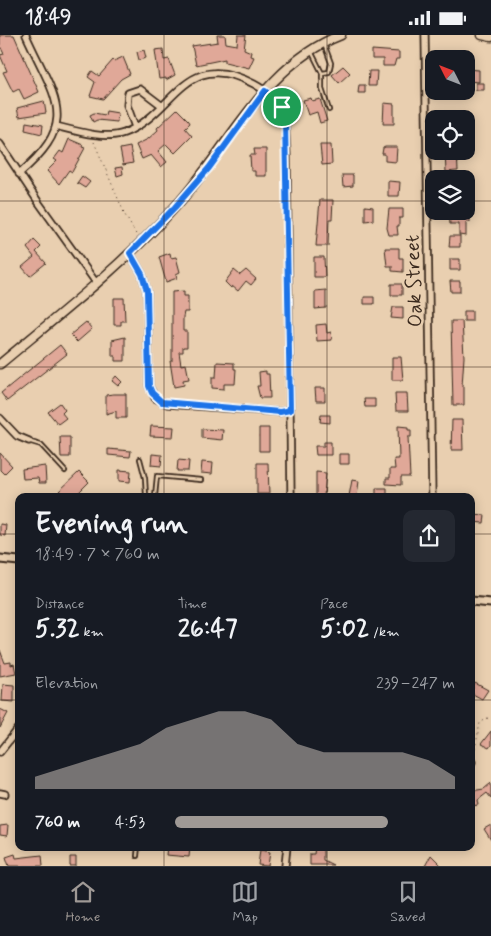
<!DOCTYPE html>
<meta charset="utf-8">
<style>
body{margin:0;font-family:Mynerve,sans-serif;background:#242831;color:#f1f3f6;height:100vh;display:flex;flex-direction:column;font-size:19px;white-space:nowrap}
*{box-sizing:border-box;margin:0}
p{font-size:16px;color:#9ea1a6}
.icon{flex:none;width:28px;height:28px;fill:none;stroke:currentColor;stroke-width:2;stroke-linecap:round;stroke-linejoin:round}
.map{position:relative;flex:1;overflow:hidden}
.drawer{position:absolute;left:15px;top:458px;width:460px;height:358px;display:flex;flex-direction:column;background:#171b24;border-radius:10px;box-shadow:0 2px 12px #0003}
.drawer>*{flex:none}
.needle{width:32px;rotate:312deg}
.controls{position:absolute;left:425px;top:15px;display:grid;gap:10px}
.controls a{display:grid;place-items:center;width:50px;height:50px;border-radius:10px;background:#171b24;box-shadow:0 2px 12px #0003;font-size:25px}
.pin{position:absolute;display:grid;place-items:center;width:42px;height:42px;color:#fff;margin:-21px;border:2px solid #fff;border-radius:50%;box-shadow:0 1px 5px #0007}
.round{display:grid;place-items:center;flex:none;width:52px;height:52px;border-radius:10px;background:#242831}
.headline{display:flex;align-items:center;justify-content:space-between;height:85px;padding:0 20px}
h1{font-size:28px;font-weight:700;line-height:38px}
.metrics{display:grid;grid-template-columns:repeat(3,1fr);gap:8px;height:85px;padding:5px 20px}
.metrics div{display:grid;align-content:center}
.metrics b{font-size:25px;font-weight:700}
.metrics small{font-size:14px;font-weight:400}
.metrics p{font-size:14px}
.chart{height:140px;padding:10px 20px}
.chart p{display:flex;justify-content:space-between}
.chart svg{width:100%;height:90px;margin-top:5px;fill:#9f9995;opacity:.7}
ul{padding:0 20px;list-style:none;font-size:16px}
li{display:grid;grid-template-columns:80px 60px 1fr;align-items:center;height:38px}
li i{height:12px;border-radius:6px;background:#9f9995}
.status{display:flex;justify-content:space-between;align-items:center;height:35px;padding:0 25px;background:#171b24;direction:ltr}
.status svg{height:14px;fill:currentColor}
.tab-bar{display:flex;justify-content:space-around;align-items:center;height:70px;border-top:1px solid #363941;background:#171b24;font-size:14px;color:#9ea1a6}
.tab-bar a{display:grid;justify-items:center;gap:2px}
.tab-bar .current{color:#9f9995}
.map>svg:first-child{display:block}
.building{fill:#e0a898;stroke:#3b2a1e}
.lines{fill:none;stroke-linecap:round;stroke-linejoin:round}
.service-casing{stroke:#3b2a1e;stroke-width:6}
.minor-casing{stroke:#3b2a1e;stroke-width:9}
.tertiary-casing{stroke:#3b2a1e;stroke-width:11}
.secondary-casing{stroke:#3b2a1e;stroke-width:11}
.path{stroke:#3b2a1e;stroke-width:1;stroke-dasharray:1 4;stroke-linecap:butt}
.service{stroke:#e9cfb0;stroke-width:2.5}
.minor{stroke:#e9cfb0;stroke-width:5.5}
.tertiary{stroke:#e9cfb0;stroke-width:7}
.secondary{stroke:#e9cfb0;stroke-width:8}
.route-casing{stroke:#fff;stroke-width:10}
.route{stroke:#1a73e8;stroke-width:6}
.grid{fill:none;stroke:#3b2a1e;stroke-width:1;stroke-opacity:0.55}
.labels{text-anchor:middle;stroke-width:5;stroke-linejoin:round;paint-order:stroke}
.street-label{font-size:20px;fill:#3b2a1e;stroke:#e9cfb0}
</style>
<div class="status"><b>18:49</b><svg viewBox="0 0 49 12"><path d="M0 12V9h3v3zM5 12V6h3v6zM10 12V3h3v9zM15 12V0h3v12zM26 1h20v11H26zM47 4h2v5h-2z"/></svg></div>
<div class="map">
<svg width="491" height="831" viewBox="0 0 491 831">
<rect width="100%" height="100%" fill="#e9cfb0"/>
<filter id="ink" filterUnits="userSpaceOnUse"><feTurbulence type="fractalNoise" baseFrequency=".02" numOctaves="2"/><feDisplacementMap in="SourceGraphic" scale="10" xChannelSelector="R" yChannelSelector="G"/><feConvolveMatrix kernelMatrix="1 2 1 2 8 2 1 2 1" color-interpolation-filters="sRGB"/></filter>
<g filter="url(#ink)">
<path class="building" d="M0 0H14L39 57 24 64 19 54 13 57 3 37 7 36 0 20 4 19 0 11Z
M217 0H225L226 8 237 10 238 0H246L244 14 251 17 250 21 254 22 249 33 225 27V24L196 30 192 11 218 7Z
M163 14 164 25 169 24 175 40 166 45V43L159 44 155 15Z
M144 15 146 23 139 25 137 17Z
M372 15 399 17V24H396L394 31H383V24H372Z
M123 22 130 39 121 44 103 64 90 61 95 47 88 42 92 36 99 41 113 25 114 26Z
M343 31 350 38 339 48 332 40Z
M466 34 479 35V47L467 46Z
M369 36H377L376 51H368Z
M476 48H484V55H476Z
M359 50H365V58H358Z
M311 63 312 66 320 64 327 86 320 88 317 77 308 80 303 65Z
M44 66 46 78 19 82 17 73Z
M384 68 394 69V89H383Z
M177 74 189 86 190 88 185 93 192 101 175 118 166 109 158 116 167 127 161 132 151 120 142 124 136 110 148 104 158 95 157 93Z
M106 76 118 78 117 87 97 85 93 87 90 80 94 78 105 80Z
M26 87 43 90 42 99 25 95Z
M69 104 83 110 82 112 85 113 72 137 69 135 59 149 47 136 57 126 54 124 60 116 63 118Z
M320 110H331L332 129 322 130Z
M130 112 133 128 123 130 120 114Z
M385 112H397L396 127 385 126V119H382L383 113Z
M254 114H266V141H255V136H251L250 120H255Z
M445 116H457L458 136 446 137Z
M122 132 123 139 117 141 115 133Z
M342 140H353V151L343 152Z
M82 141 90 147 85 153 77 148Z
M388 146 400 147 399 161H388Z
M320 165H333L332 184H329L328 211H316Z
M365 171 373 172V185L365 186Z
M389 174H403V183H399V191H397L398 200H389L387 193Z
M449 178 470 179V187H466V201L459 200V189H450Z
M450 201H460V212H449Z
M34 205 41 212 36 217 46 228 30 241 22 232 34 222 27 213Z
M385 213H399V223H403V237L392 236V231H387Z
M170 218 171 223 176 222 180 237 176 239 177 243 166 247 159 222Z
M314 222H324L325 242H314Z
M450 224H460V235H450Z
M234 235 240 240 246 235 256 244 251 250 246 246 238 256 232 251 231 253 225 247Z
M450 246H460V257H451Z
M391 249H402V260H391Z
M326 255V273L315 274V256Z
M184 256V261H188V277H184L183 282V296H187V312H183V317H179L181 330 186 329 189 344 183 345 184 350 174 352 170 326H172V257Z
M364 262H374V269H364Z
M114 263H124L125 286H121V290H114Z
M393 272H403V284L391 283Z
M464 276H472V286H464Z
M451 286H462L464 322 462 351H464V370H453Z
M86 287 92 294 77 307 70 300Z
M326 289 327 298 331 297 332 305 317 306 316 290Z
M125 302V326H115V321H112V305Z
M60 310 67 319 7 366 1 358Z
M392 322H401L403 345H392Z
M217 327 234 328V334H236L235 349H224V354L212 353V342H216Z
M266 336V339H269L270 363H260L257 351H260L259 337Z
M116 341 122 347 118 351 112 346Z
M315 353H325V366H316Z
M395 358H407L408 376H396Z
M113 359H126V383H116V376L106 379V360Z
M364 364H375V372H365Z
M60 368 65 375 62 378 66 383 58 389 48 377Z
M321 380H330V388L320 387Z
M452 385H462L463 415H451Z
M151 391 174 392 173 402 150 401Z
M398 391 408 392V395H411V402H408L410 442H401V450L386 449V443H390V434H395L394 424H399Z
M259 393H269V416H259Z
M202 394 223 395 222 405 202 403Z
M60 402H70V422H61Z
M324 407H331V420H316L315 411H324Z
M108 414 131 416 130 422 108 420Z
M0 418 12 431 4 439 0 435Z
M152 419 162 420 161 431 151 430Z
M339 419H349V429H339Z
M178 425 189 426 188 436H177Z
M202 427 213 428 212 439 201 438Z
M257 428H268L269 459H257Z
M45 431 46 448H39L38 443 23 444 22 434Z
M119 435 131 436 130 447 119 446Z
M79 437 89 447 75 461H64L59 456Z
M316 437 326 438 324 461H316Z
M352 445 359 446 357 461H349Z
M376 453H387V461H376Z
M473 479 485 480 484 488 471 487Z
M0 489 6 490 5 501 0 500Z
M0 615 5 628 11 627V630L14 629 16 638 0 641Z
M475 648 488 655 482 664 471 658Z
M3 649 14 650V667L2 666Z
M0 674 8 678 0 693Z
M491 696V710L489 713 481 709Z
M491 748V763L487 758 478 765 479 770 471 771V756L484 754Z
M8 790 7 801 0 800V791Z
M491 790V805L484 794Z
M167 811H188L190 812 189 822 166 820Z
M315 811H323V825L333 830H310V819H314Z
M260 815 270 817 268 831 258 830Z
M15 819 16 823 42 820 43 831H9L6 822Z
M431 820 442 831H425Z
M70 822H76V831H70Z"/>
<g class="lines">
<g class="service-casing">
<path id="service" d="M311 16 322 38 329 37 331 28 324 9
M322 38V54L329 75
M31 407 41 410 65 436
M140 424 145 443 146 461
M155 461 157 441 201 445
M137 821 138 811"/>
</g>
<g class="minor-casing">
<path id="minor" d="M425 0 432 461
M56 91C76 96 105 105 124 98 176 78 184 11 254 49 288 67 285 86 287 120L291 461
M135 92 127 70 128 58 140 54 161 70
M0 109 39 168 97 249
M19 139C82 86 54 63 26 0
M130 218 142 239 147 256 149 351 155 363 167 369 280 377 290 375
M0 383 17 401 29 406
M0 717 19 693
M471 726 472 727
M0 758 5 759
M285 831 287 811"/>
</g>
<g class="tertiary-casing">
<path id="tertiary" d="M0 524 19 526
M471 566 491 568"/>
</g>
<g class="secondary-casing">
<path id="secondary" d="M482 0 491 2
M0 329C60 279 122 231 175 172 229 114 263 30 341 0"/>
</g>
<path class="path" d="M94 107 125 180 137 201
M474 719 480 688 491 681"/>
<use href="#service" class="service"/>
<use href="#minor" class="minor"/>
<use href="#tertiary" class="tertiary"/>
<use href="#secondary" class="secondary"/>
</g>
</g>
<g class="lines" filter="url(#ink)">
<g class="route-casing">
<path id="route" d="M265 56 282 72 285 84 290 375 280 377 162 367 152 358 149 351 147 256 142 239 130 218 175 172 209 133Z"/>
</g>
<use href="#route" class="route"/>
</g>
<path class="grid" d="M164 0V461M327 0V461M0 166H434M466 166H491M0 332H491M0 499H19M471 499H491M0 665H19M471 665H491M164 811V831M327 811V831"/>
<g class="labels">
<g class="street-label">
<text transform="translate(413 246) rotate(-92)" y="7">Oak Street</text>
</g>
</g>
</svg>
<div class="controls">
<a><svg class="needle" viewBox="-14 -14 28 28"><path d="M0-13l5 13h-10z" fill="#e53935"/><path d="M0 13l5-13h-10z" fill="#9ea1a6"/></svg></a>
<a><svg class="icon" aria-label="locate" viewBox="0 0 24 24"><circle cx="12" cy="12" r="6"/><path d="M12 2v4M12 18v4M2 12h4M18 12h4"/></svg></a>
<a><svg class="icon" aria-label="layers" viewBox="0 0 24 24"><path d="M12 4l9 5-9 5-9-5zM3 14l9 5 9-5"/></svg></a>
</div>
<div class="pin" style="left:282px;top:72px;background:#1e9e55"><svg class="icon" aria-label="arrive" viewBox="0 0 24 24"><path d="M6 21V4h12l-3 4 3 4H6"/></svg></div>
<section class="drawer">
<div class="headline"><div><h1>Evening run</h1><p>18:49 · 7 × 760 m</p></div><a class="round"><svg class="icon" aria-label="share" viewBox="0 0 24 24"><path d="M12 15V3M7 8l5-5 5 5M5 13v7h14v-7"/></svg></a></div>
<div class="metrics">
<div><p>Distance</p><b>5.32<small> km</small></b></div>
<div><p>Time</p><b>26:47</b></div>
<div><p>Pace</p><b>5:02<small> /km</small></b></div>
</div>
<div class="chart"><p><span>Elevation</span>239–247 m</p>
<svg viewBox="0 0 160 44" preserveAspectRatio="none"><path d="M0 44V38L10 34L20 30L30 26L40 22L50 14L60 10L70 6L80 6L90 10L100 22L110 26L120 26L130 26L140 26L150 30L160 38V44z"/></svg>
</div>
<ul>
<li><b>760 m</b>4:53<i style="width:76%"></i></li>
</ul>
</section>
</div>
<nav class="tab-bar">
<a class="current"><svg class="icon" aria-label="home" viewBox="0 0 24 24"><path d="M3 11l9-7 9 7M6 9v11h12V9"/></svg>Home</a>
<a><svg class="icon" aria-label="map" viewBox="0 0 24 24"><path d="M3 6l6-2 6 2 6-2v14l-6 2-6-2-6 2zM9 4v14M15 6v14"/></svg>Map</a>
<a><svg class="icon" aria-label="saved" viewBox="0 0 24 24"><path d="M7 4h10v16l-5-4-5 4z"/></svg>Saved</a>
</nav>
